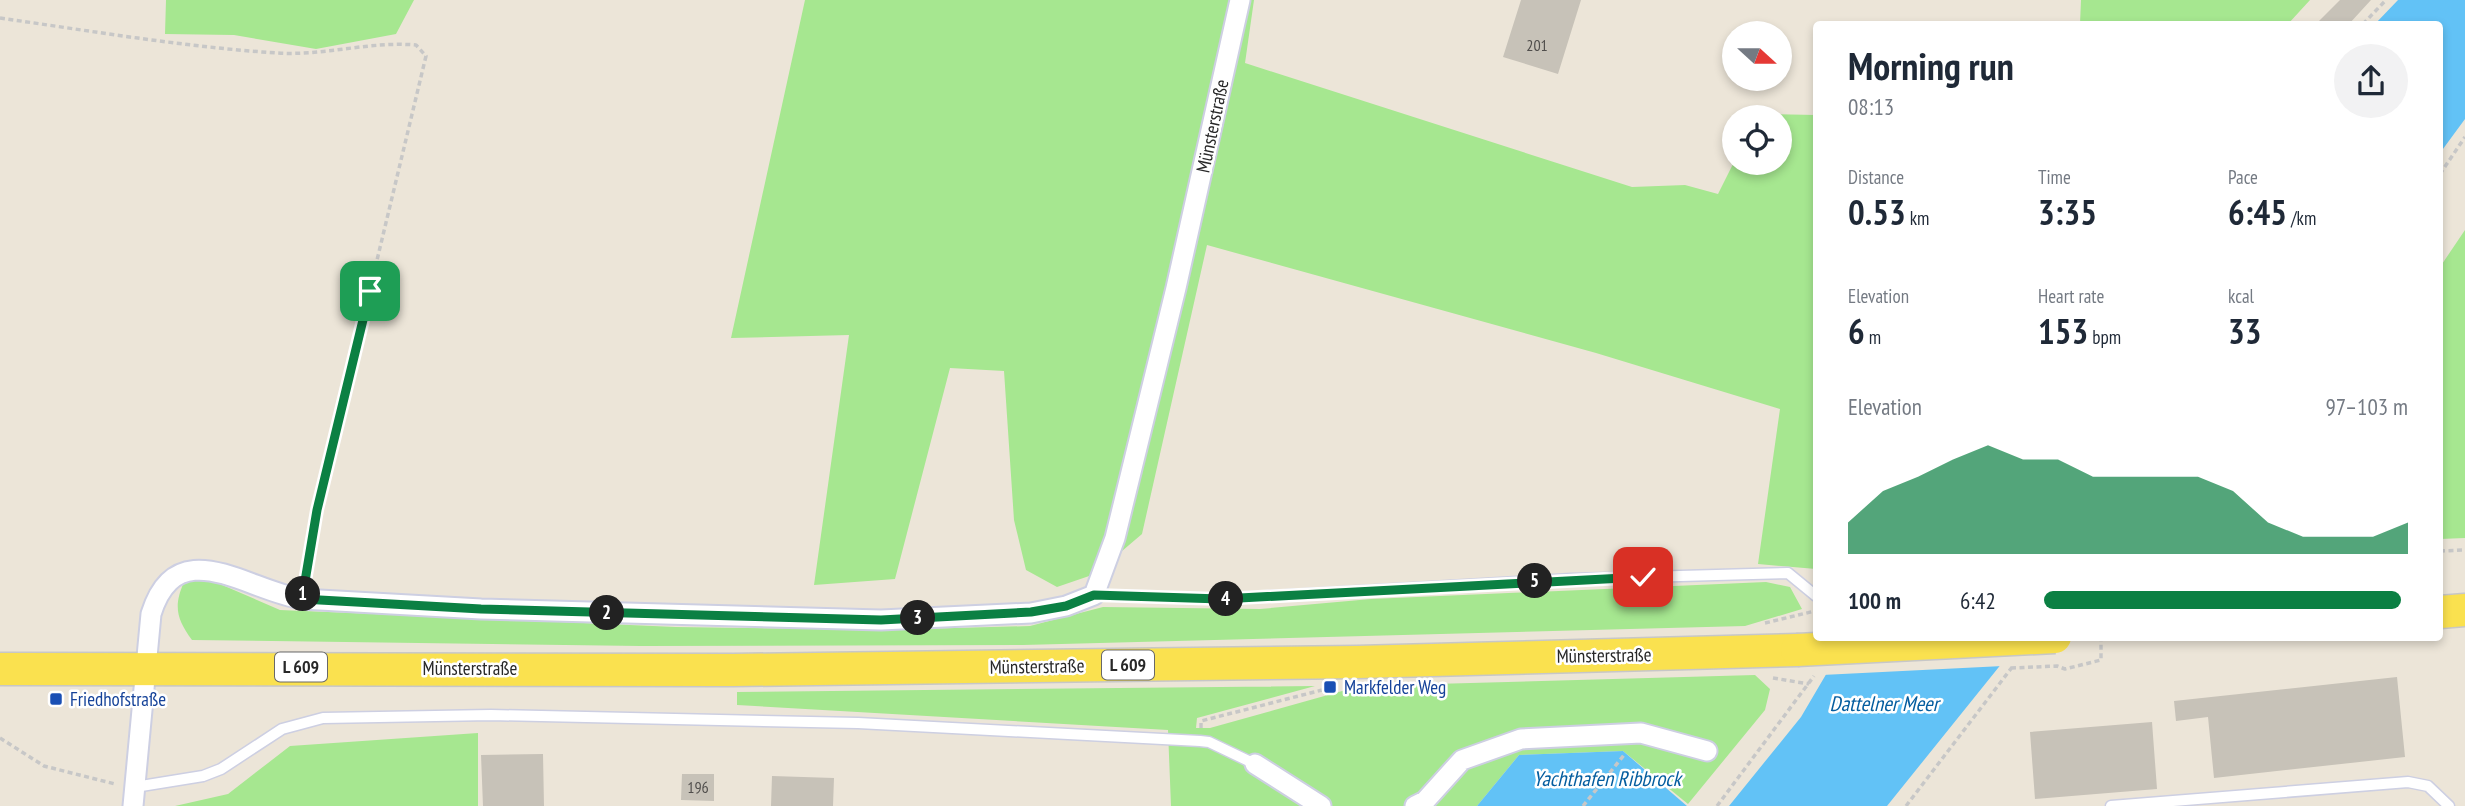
<!DOCTYPE html>
<meta charset="utf-8">
<style>
body{margin:0;font-family:"PT Sans Narrow",sans-serif;background:#f2f2f3;color:#1f2937;height:100vh;display:flex;flex-direction:column;font-size:26px;white-space:nowrap}
*{box-sizing:border-box;margin:0}
p{font-size:23px;color:#747a83}
.icon{flex:none;width:38px;height:38px;fill:none;stroke:currentColor;stroke-width:2;stroke-linecap:round;stroke-linejoin:round}
.map{position:relative;flex:1;overflow:hidden}
.drawer{position:absolute;left:1813px;top:21px;width:630px;height:620px;display:flex;flex-direction:column;background:#fff;border-radius:7px;box-shadow:0 4px 10px #0003}
.drawer>*{flex:none}
.needle{width:46px;rotate:111deg}
.tools{position:absolute;left:1722px;top:21px;display:grid;gap:14px}
.tools a{display:grid;place-items:center;width:70px;height:70px;border-radius:50%;background:#fff;box-shadow:0 4px 10px #0003;font-size:35px}
.pin{position:absolute;display:grid;place-items:center;width:60px;height:60px;color:#fff;margin:-30px;border-radius:14px;box-shadow:0 4px 10px #0006}
.km{position:absolute;width:35px;height:35px;margin:-18px;border-radius:50%;background:#222;color:#fff;font-size:19px;line-height:35px;text-align:center}
.round{display:grid;place-items:center;flex:none;width:74px;height:74px;border-radius:37px;background:#f2f2f3}
.headline{display:flex;align-items:center;justify-content:space-between;height:119px;padding:0 35px}
h1{font-size:38px;font-weight:800;line-height:52px}
.stats{display:grid;grid-template-columns:repeat(3,1fr);gap:10px;height:119px;padding:7px 35px}
.stats div{display:grid;align-content:center}
.stats b{font-size:35px;font-weight:800}
.stats small{font-size:19px;font-weight:400}
.stats p{font-size:19px}
.chart{height:196px;padding:14px 35px}
.chart p{display:flex;justify-content:space-between}
.chart svg{width:100%;height:126px;margin-top:7px;fill:#0b8043;opacity:.7}
ul{padding:0 35px;list-style:none;font-size:23px}
li{display:grid;grid-template-columns:112px 84px 1fr;align-items:center;height:52px}
li i{height:18px;border-radius:9px;background:#0b8043}
.map>svg:first-child{display:block}
.green{fill:#a6e790}
.water{fill:#62c2f6}
.pier{fill:#ece5d8}
.building{fill:#c7c2b8}
.lines{fill:none;stroke-linecap:round;stroke-linejoin:round}
.lane-casing{stroke:#cdcfe2;stroke-width:13}
.street-casing{stroke:#cdcfe2;stroke-width:23}
.primary-casing{stroke:#c7c7c7;stroke-width:35}
.path{stroke:#c7c7c7;stroke-width:3.5;stroke-dasharray:5 3.5;stroke-linecap:butt}
.lane{stroke:#fff;stroke-width:10}
.street{stroke:#fff;stroke-width:19}
.primary{stroke:#fae14f;stroke-width:32}
.primary-bridge-casing{stroke:#c7c7c7;stroke-width:35;stroke-linecap:butt}
.primary-bridge{stroke:#fae14f;stroke-width:32}
.route-casing{stroke:#fff;stroke-width:14}
.route{stroke:#0b8043;stroke-width:9}
.transit-dot{fill:#1a4fb4;stroke:#fff;stroke-width:2.5}
.labels{text-anchor:middle;stroke-width:5;stroke-linejoin:round;paint-order:stroke}
.number-label{font-size:16px;fill:#504e4c}
.shield{fill:#fff;stroke:#686868;stroke-width:2}
.shield-label{font-size:18px;font-weight:bold;fill:#282828}
.street-label{font-size:19px;fill:#282828;stroke:#fff}
.transit-label{font-size:19px;fill:#164399;stroke:#fff;text-anchor:start}
.water-label{font-size:21px;font-style:italic;fill:#045d9f;stroke:#fff}
</style>
<div class="map">
<svg width="2465" height="806" viewBox="0 0 2465 806">
<rect width="100%" height="100%" fill="#ece5d8"/>
<path class="green" d="M166 0H414L396 34 316 49 234 35 165 34Z
M805 0H1254L1245 63 1632 187 1685 185 1718 194 1734 162 1780 163V117H1754L1756 114 1816 115V569L1758 564 1780 409 1596 353 1207 245 1142 534 1095 574 1057 587 1026 570 1014 520 1004 371 950 368 895 579 814 585 849 335 731 338Z
M2081 0H2310L2288 24H2080Z
M2465 230V538L2440 539V267Z
M206 578 280 610 676 627 882 630 1030 626 1103 607 1260 609 1371 599 1766 582 1790 587 1802 609 1745 626 1023 645 641 646 192 640C177 619 173 607 184 582Z
M1755 675 1770 689 1765 710 1688 804 1623 751 1519 755 1477 806H1171L1168 730 737 705V692L1315 686 1197 718 1196 728H1210L1360 686Z
M478 733V806H175L228 794 290 746Z"/>
<path class="water" d="M2398 0H2465V119L2440 153V24H2375Z
M1848 637H2023L1887 806H1729L1801 717Z
M1623 751 1687 806H1477L1519 755Z"/>
<path class="pier" d="M1844 637 2025 639 2003 666 1822 675Z"/>
<path class="building" d="M1521 0H1581L1558 74 1503 57Z
M2340 0H2371L2349 24H2316Z
M2397 677 2405 757 2214 778 2208 717 2176 721 2174 701Z
M2152 722 2157 789 2035 799 2030 732Z
M543 754 544 806H483L481 755Z
M682 774H714V801L681 800Z
M772 776 834 778 833 806H771Z"/>
<g class="lines">
<g class="lane-casing">
<path id="lane" d="M1094 595 1221 599 1571 579 1788 573 1816 596
M135 787 203 776 221 769 282 729 323 718 491 715 858 723 1200 741 1209 742 1255 764
M2111 806 2408 782 2428 786 2449 806"/>
</g>
<g class="street-casing">
<path id="street" d="M1255 764 1321 806
M133 806 151 614C177 530 247 591 302 599L481 609 881 620 1031 613 1066 606 1094 595 1115 538 1176 288 1240 0
M1415 806 1425 801 1462 760 1521 739 1641 733 1707 751"/>
</g>
<g class="primary-casing">
<path id="primary" d="M2440 612 2465 610
M0 669 733 670 1357 662 1797 650"/>
</g>
<path class="path" d="M0 18C91 31 185 47 277 53 324 56 370 41 416 45L426 56 317 510 306 580
M2363 24 2386 0
M2440 174 2465 137
M2440 551 2465 550
M1765 623 1815 611
M2011 668 2057 666 2065 669 2101 660V637
M1773 678 1809 684
M1201 728V721L1322 690
M0 738 44 766 115 784
M1583 806 1624 755
M1717 806 1814 676
M1906 806 2013 666"/>
<use href="#lane" class="lane"/>
<use href="#street" class="street"/>
<use href="#primary" class="primary"/>
<g class="primary-bridge-casing">
<path id="primary-bridge" d="M1797 650 2055 637"/>
</g>
<use href="#primary-bridge" class="primary-bridge"/>
</g>
<g class="lines">
<g class="route-casing">
<path id="route" d="M370 291 317 510 302 599 481 609 881 620 1031 612 1066 606 1094 595 1221 599 1643 577"/>
</g>
<use href="#route" class="route"/>
</g>
<g class="transit-dot">
<rect x="1323" y="680" width="14" height="14" rx="3.5"/>
<rect x="49" y="692" width="14" height="14" rx="3.5"/>
</g>
<g class="labels">
<g class="number-label">
<text x="1537" y="51">201</text>
<text x="698" y="793">196</text>
</g>
<g class="shield">
<rect x="1102" y="650.5" width="52" height="29" rx="5"/>
<rect x="275" y="652.5" width="52" height="29" rx="5"/>
</g>
<g class="shield-label">
<text x="1128" y="671">L 609</text>
<text x="301" y="673">L 609</text>
</g>
<g class="street-label">
<text transform="translate(1212 126) rotate(-78)" y="7">Münsterstraße</text>
<text transform="translate(1604 655) rotate(-1)" y="7">Münsterstraße</text>
<text transform="translate(1037 666) rotate(-1)" y="7">Münsterstraße</text>
<text x="470" y="675">Münsterstraße</text>
</g>
<g class="transit-label">
<text x="1344" y="694">Markfelder Weg</text>
<text x="70" y="706">Friedhofstraße</text>
</g>
<g class="water-label">
<text x="1884" y="711">Dattelner Meer</text>
<text x="1607" y="786">Yachthafen Ribbrock</text>
</g>
</g>
</svg>
<div class="tools">
<a><svg class="needle" viewBox="-14 -14 28 28"><path d="M0-13l5 13h-10z" fill="#e53935"/><path d="M0 13l5-13h-10z" fill="#747a83"/></svg></a>
<a><svg class="icon" aria-label="locate" viewBox="0 0 24 24"><circle cx="12" cy="12" r="6"/><path d="M12 2v4M12 18v4M2 12h4M18 12h4"/></svg></a>
</div>
<div class="pin" style="left:370px;top:291px;background:#1e9e55"><svg class="icon" aria-label="arrive" viewBox="0 0 24 24"><path d="M6 21V4h12l-3 4 3 4H6"/></svg></div>
<div class="pin" style="left:1643px;top:577px;background:#d93025"><svg class="icon" aria-label="check" viewBox="0 0 24 24"><path d="M5 12l5 5 9-10"/></svg></div>
<b class="km" style="left:303px;top:594px">1</b>
<b class="km" style="left:607px;top:613px">2</b>
<b class="km" style="left:918px;top:618px">3</b>
<b class="km" style="left:1226px;top:599px">4</b>
<b class="km" style="left:1535px;top:581px">5</b>
<section class="drawer">
<div class="headline"><div><h1>Morning run</h1><p>08:13</p></div><a class="round"><svg class="icon" aria-label="share" viewBox="0 0 24 24"><path d="M12 15V3M7 8l5-5 5 5M5 13v7h14v-7"/></svg></a></div>
<div class="stats">
<div><p>Distance</p><b>0.53<small> km</small></b></div>
<div><p>Time</p><b>3:35</b></div>
<div><p>Pace</p><b>6:45<small> /km</small></b></div>
</div>
<div class="stats">
<div><p>Elevation</p><b>6<small> m</small></b></div>
<div><p>Heart rate</p><b>153<small> bpm</small></b></div>
<div><p>kcal</p><b>33</b></div>
</div>
<div class="chart"><p><span>Elevation</span>97–103 m</p>
<svg viewBox="0 0 160 44" preserveAspectRatio="none"><path d="M0 44V33L10 22L20 17L30 11L40 6L50 11L60 11L70 17L80 17L90 17L100 17L110 22L120 33L130 38L140 38L150 38L160 33V44z"/></svg>
</div>
<ul>
<li><b>100 m</b>6:42<i style="width:98%"></i></li>
</ul>
</section>
</div>
